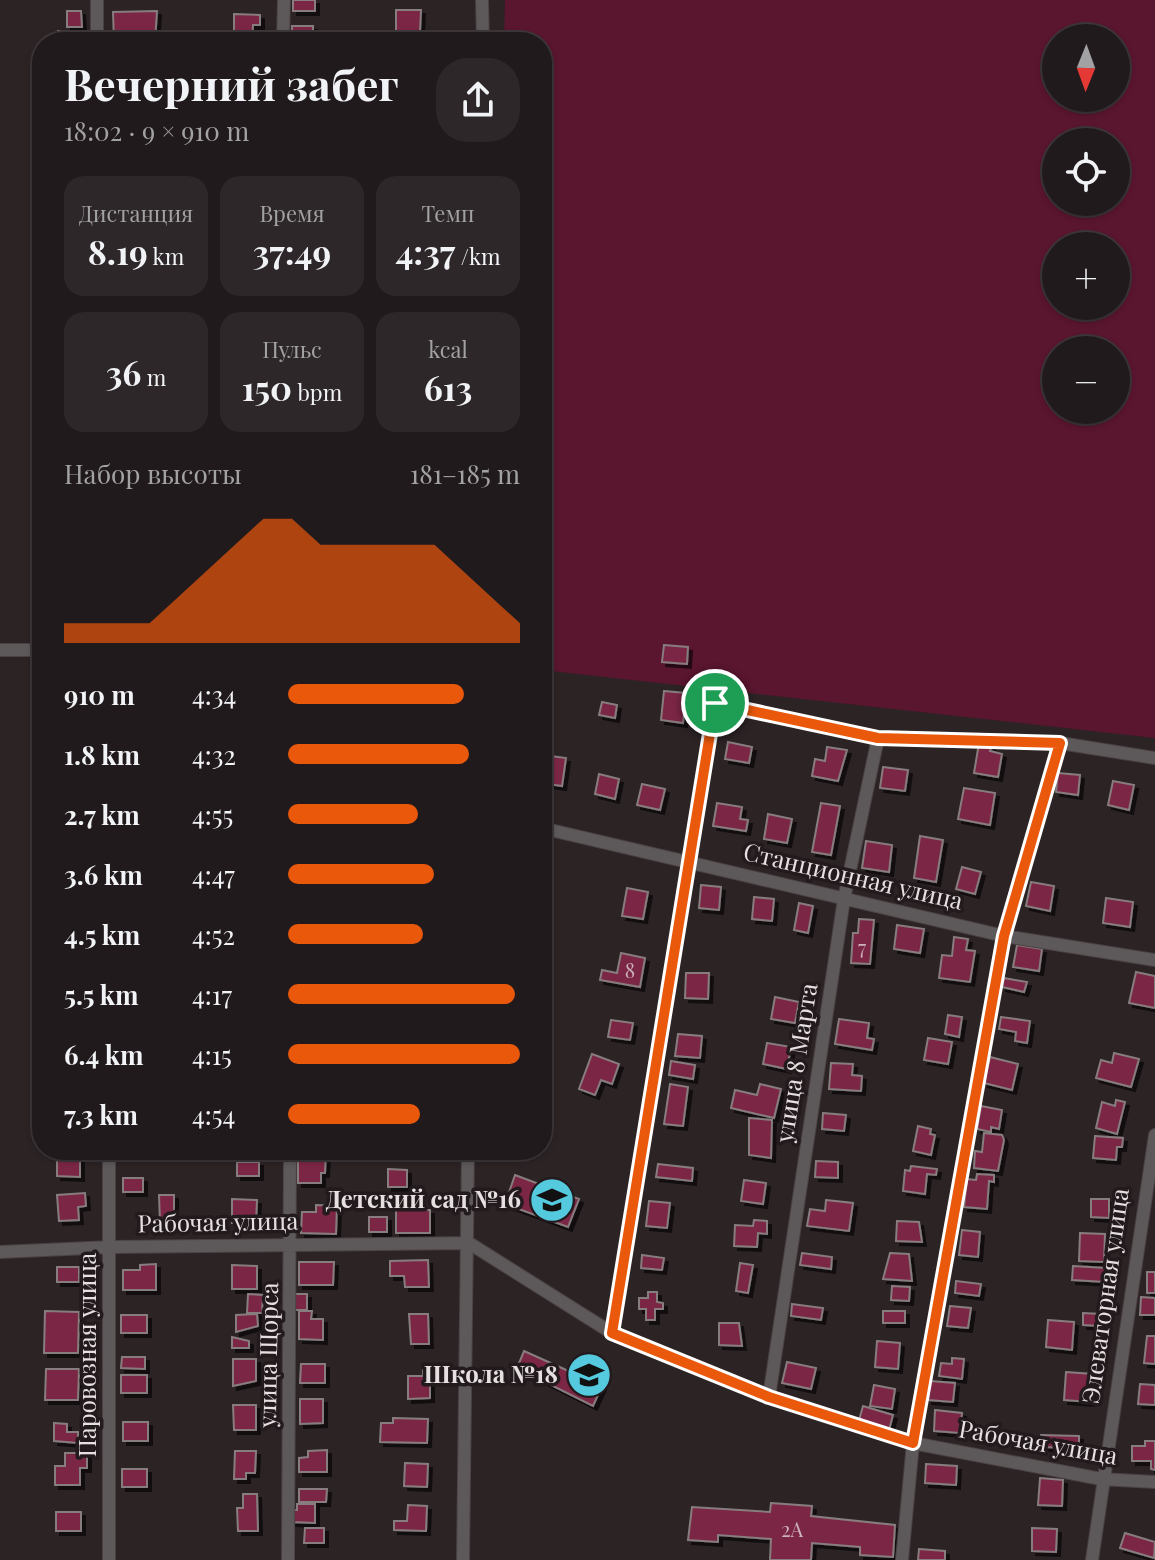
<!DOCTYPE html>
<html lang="ru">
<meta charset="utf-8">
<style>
body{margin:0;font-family:"Playfair Display",serif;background:#2d2729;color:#f1f3f6;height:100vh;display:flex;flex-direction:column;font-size:30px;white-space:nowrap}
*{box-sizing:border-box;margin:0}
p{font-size:26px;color:#a2a1a3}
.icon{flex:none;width:44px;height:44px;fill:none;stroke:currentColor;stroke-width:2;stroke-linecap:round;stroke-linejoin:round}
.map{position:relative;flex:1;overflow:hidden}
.details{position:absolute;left:32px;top:32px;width:520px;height:1128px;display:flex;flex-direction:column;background:#211a1c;border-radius:32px;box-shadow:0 2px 6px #0004,0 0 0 2px #3e383b}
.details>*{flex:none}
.needle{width:52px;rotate:181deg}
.tools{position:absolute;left:1042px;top:24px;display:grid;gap:16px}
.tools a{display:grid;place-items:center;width:88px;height:88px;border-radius:50%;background:#211a1c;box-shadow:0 2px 6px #0004,0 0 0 2px #3e383b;font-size:40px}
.pin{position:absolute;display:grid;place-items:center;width:68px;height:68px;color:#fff;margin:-34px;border:4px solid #fff;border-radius:50%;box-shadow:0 2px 8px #0007}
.round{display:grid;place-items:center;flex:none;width:84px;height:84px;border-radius:32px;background:#2d2729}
.overview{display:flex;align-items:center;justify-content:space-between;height:136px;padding:0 32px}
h1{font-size:44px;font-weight:700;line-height:60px}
.stats{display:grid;grid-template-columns:repeat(3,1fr);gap:12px;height:136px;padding:8px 32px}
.stats div{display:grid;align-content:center;border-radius:20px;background:#2d2729;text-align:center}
.stats b{font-size:34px;font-weight:700}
.stats small{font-size:22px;font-weight:400}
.stats p{font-size:22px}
.chart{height:224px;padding:16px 32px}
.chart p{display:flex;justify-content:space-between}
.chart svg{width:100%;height:144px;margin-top:8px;fill:#ea580c;opacity:.7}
ul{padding:0 32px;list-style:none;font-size:26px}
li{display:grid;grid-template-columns:128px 96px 1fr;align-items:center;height:60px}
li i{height:20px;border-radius:10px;background:#ea580c}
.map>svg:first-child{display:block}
.green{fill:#5a152f;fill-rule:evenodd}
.building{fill:#7c2645;stroke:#877c7e;stroke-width:2;filter:url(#shadow)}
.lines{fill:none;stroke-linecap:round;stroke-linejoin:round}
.minor-casing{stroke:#4a4143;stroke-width:14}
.minor{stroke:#5d5859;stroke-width:12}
.route-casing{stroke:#fff;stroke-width:16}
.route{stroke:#ea580c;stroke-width:10}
.labels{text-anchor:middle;stroke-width:7;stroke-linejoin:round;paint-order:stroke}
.number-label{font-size:20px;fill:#ccb2ba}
.street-label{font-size:24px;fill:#e6e0e1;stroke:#221a1c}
.poi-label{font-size:24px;font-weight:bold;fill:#e6e0e1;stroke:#221a1c;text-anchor:end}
</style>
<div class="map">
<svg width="1155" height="1560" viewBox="0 0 1155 1560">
<defs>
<filter id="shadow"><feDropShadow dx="4" dy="4" stdDeviation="0" flood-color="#0009"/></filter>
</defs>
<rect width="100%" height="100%" fill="#2c2325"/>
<path class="green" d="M505 0H1155V738L542 670V42H504ZM1056 38H1116V98H1056ZM1056 142H1116V202H1056ZM1056 246H1116V306H1056ZM1056 350H1116V410H1056Z"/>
<path class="building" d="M293 0H315V11H293Z
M396 10H421L420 32H396Z
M67 11H81L82 27H67Z
M157 11 155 42H114L113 12Z
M234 14 260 15V25H253L252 42H234Z
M292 26H313V39H292Z
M58 31 82 35V42H58Z
M664 645 688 647 687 664 662 662Z
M664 691 686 693 683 723 661 720Z
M602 702 617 705 615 718 599 715Z
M728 742 752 747 749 763 725 759Z
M979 743 992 745 990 751 1002 754 998 777 974 773Z
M827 747 847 750 838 781 812 776 815 759 825 761Z
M551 756 566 758 562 786 548 784Z
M883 767 908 770 905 791 880 788Z
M1058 773 1080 775 1078 795 1056 792Z
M599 774 619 779 615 799 595 794Z
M1113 781 1134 785 1129 810 1108 805Z
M642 784 665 789 660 810 637 805Z
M964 788 995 793 990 825 958 819Z
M717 803 742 807 740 819 748 820 746 831 713 826Z
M821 803 840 806 831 855 812 852Z
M768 814 792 819 787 843 764 839Z
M920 836 943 840 936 882 914 878Z
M866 841 892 845 889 872 862 868Z
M962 867 981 872 975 894 956 889Z
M1031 882 1054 886 1050 911 1026 906Z
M701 885 721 887 719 910 699 908Z
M627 888 648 892 643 919 622 916Z
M754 897 774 899 772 921 752 919Z
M1106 898 1133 902 1130 927 1103 923Z
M799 903 813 906 808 933 794 930Z
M859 919 874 920 870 964 851 963 853 933H858Z
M897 925 924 929 920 953 894 949Z
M954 937 968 939 966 950 975 951 970 982 939 978 942 955 952 956Z
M1017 945 1042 949 1039 971 1013 967Z
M621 953 645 958 640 987 600 980 602 970 617 973Z
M1136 972 1155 976V1008L1129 1003Z
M686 973H709L708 999 685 998Z
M1004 978 1027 982 1024 992 1002 987Z
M775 997 799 1002 795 1023 771 1019Z
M948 1015 962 1017 959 1037 945 1034Z
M1001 1017 1030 1021 1027 1043 1015 1041 1016 1032 999 1029Z
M839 1019 869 1023 867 1038 874 1039 872 1050 835 1044Z
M611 1020 633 1023 630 1040 608 1037Z
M678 1034 702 1036 700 1058 675 1056Z
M928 1038 952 1042 948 1064 924 1060Z
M767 1043 791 1047 787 1069 763 1064Z
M1114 1053 1139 1059 1131 1087 1096 1078 1101 1060 1112 1063Z
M592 1054 619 1064 612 1084 601 1080 595 1095 579 1089Z
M990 1057 1018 1064 1012 1090 984 1083Z
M671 1061 695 1065 693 1079 669 1075Z
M831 1063 853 1064 852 1075 862 1076 861 1091 829 1089Z
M670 1084 688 1087 683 1126 664 1124Z
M760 1084 781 1089 774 1118 731 1108 735 1090 757 1095Z
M1116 1100 1125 1102 1117 1134 1096 1128 1102 1102 1115 1106Z
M981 1106 1002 1110 999 1129 991 1127V1132L977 1129Z
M823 1113 846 1115 844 1131 822 1129Z
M749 1118 772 1120 771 1158 749 1155Z
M918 1126 931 1129 930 1134 935 1135 931 1155 913 1151Z
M984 1133 1002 1135 1004 1140 998 1171 974 1168 975 1151 982 1152Z
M1095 1136 1123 1138 1122 1147H1117L1116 1160 1093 1158Z
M298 1150 326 1151 325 1173H321V1183H298Z
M57 1155H80V1177L57 1176Z
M816 1161 838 1162V1178L815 1177Z
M237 1162H259V1176H237Z
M658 1164 693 1168 692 1181 656 1177Z
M911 1166 937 1169 936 1175 927 1174 925 1194 903 1191 905 1170 910 1171Z
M388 1169 407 1170V1187H388Z
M977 1174 994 1175V1182L989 1181 987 1209 964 1207 967 1179 976 1180Z
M515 1175 579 1199 568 1227 505 1204Z
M123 1178H143V1192H123Z
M744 1180 766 1183 763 1204 741 1201Z
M85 1193 86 1206 78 1207 79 1220 59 1221 57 1195Z
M159 1195H174V1222H160Z
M232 1199 257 1200 256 1223H232Z
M1091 1199H1109V1218L1091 1217Z
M826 1200 853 1203 849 1231 807 1226 810 1209 825 1211Z
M649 1201 670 1203 667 1228 646 1226Z
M316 1205 337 1206 336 1234 301 1233 302 1212H316Z
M396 1210H430V1233H396Z
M369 1217H387V1232H369Z
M754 1220 767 1221V1234L758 1233 757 1247 734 1246 735 1225 753 1226Z
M897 1221 919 1222 922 1242 896 1241Z
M962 1230 980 1232 978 1257 959 1255Z
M1080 1233 1105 1234 1104 1262 1079 1261Z
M802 1253 832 1257 831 1269 800 1265Z
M890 1253 909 1254 912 1281 883 1279Z
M642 1255 664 1258 662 1270 641 1268Z
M428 1260 429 1287H405L404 1276H390V1261Z
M299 1262H334L333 1285H299Z
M740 1263 753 1265 748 1293 736 1291Z
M156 1264V1290H123V1270H140V1265Z
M232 1265 257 1266V1289H232Z
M1073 1266 1106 1268 1105 1282 1072 1280Z
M57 1267H79V1282H57Z
M1147 1272H1155V1293H1147Z
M956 1281 981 1284 979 1296 955 1293Z
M892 1286 910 1287 909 1301 891 1300Z
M648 1292H657V1302L663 1303V1309H655V1320H646V1309H639V1298H648Z
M248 1294 263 1295 262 1313H247Z
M295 1294H307V1310H295Z
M1141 1297 1155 1298V1315H1140Z
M792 1304 823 1308 821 1320 791 1316Z
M950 1306 971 1308 968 1328 947 1326Z
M45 1311 79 1312 78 1353H44Z
M299 1311H312L311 1319H323V1340L299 1339Z
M883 1311H905V1323H883Z
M1083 1313 1101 1314 1100 1326 1083 1325Z
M257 1314 258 1326 236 1332V1315Z
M409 1314H428L429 1344H411Z
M121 1315H147V1333H121Z
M1048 1320 1074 1322 1072 1350 1046 1347Z
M719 1323H739L742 1346 719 1345Z
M1147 1336H1155V1364L1144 1363Z
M232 1337 249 1341V1348H232Z
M877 1341 900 1343 898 1369 875 1367Z
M524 1351 602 1386 593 1406 517 1368Z
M122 1357H145V1369L121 1368Z
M952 1358 964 1359 962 1379 939 1376 941 1363 952 1364Z
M233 1359H256V1381L233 1386Z
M787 1362 816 1368 811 1389 782 1383Z
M301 1364H325V1383H300Z
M423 1368H439V1377H430V1398L408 1399V1376H423Z
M46 1369H79L78 1400H45Z
M1066 1372 1093 1374 1090 1402 1064 1400Z
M121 1375H147V1393H121Z
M930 1381 955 1383 953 1402 928 1400Z
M1140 1384 1155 1385V1405L1138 1404Z
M874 1385 895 1389 892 1409 870 1406Z
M300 1399H323V1423L300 1424Z
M233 1405H256V1430H234Z
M863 1406 893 1415 889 1430 859 1420Z
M935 1410 962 1413 960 1433 934 1431Z
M393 1418 428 1419 427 1443 380 1442 381 1423H393Z
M123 1422H148V1441H123Z
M54 1423 67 1424V1432H78V1443L54 1441Z
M1041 1435 1079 1436V1448L1041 1447Z
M1145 1441H1155V1470L1151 1469V1461H1132V1446H1145Z
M327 1450V1472H299V1458L308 1457V1451Z
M235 1451H256L255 1473H246V1479H234Z
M65 1453H87V1468H80V1485H55V1466H65Z
M405 1463 428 1464 427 1487 404 1486Z
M926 1464 957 1466 956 1485 925 1483Z
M122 1469H147V1487H122Z
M1040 1478 1063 1480 1062 1506 1038 1505Z
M299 1489H327L326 1502H299Z
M243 1494H257L258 1531H238L237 1508H243Z
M771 1503 812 1506 811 1516 895 1525 893 1557 860 1555V1547L812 1543 811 1560H770L771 1539 718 1535V1542L688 1540 692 1507 770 1512Z
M297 1504H315V1523L291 1522 292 1510H297Z
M408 1505 427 1506 426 1531 394 1530V1521H407Z
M56 1512H81V1531H56Z
M305 1528H324V1543H304Z
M1032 1528 1057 1529 1056 1552 1032 1551Z
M1125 1533 1155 1542 1154 1558 1120 1548Z
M919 1549 945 1551V1560H918Z"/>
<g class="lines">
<g class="minor-casing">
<path id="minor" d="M97 0V42
M482 0 483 42
M283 42 284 0
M0 650H42
M542 828 1004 936 1155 960
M0 1252 111 1247 469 1243 612 1333 769 1397 913 1443 1101 1479 1155 1482
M612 1333 715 703 878 738 1060 743 1155 758
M769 1397 844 899 878 738
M109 1560V1150
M288 1560 290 1150
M463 1560 468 1150
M902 1560 913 1443 1004 936 1060 743
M1092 1560 1155 1135"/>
</g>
<use href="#minor" class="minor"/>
</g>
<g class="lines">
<g class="route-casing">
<path id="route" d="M715 703 878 738 1060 743 1004 936 913 1443 769 1397 612 1333Z"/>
</g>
<use href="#route" class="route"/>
</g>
<defs>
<g id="school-disc" transform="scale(2.3)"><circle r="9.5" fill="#55cadf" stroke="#221a1c"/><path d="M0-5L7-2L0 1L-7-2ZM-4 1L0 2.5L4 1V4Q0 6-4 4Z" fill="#111"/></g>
</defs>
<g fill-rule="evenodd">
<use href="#school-disc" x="552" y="1200"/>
<use href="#school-disc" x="589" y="1375"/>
</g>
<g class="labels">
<g class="number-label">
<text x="862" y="955">7</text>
<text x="630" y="978">8</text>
<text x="792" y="1537">2А</text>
</g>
<g class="street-label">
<text transform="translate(853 877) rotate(13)" y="8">Станционная улица</text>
<text transform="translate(797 1063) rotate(-81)" y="8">улица 8 Марта</text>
<text transform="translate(218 1223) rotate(-1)" y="8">Рабочая улица</text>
<text transform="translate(1106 1296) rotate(-82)" y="8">Элеваторная улица</text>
<text transform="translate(88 1355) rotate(-90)" y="8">Паровозная улица</text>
<text transform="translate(269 1355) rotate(-89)" y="8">улица Щорса</text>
<text transform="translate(1038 1443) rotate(10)" y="8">Рабочая улица</text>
</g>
<g class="poi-label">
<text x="521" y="1208">Детский сад №16</text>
<text x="558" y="1383">Школа №18</text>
</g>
</g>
</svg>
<div class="tools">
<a><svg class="needle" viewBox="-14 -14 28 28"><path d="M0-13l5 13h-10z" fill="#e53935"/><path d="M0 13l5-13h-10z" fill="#a2a1a3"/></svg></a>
<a><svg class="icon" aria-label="locate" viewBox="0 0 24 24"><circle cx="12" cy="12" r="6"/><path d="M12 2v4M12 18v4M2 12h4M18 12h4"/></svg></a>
<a>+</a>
<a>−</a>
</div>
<div class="pin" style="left:715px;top:703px;background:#1e9e55"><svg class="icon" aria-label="arrive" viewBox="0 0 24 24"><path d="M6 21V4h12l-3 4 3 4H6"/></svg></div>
<section class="details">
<div class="overview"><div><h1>Вечерний забег</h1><p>18:02 · 9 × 910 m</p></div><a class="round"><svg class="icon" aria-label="share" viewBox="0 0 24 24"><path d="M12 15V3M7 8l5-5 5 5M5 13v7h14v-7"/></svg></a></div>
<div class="stats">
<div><p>Дистанция</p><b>8.19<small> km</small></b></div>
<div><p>Время</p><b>37:49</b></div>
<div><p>Темп</p><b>4:37<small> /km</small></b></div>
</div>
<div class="stats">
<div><b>36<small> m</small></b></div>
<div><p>Пульс</p><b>150<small> bpm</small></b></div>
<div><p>kcal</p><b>613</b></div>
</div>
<div class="chart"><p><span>Набор высоты</span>181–185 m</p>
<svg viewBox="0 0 160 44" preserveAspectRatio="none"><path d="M0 44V38L10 38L20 38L30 38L40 30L50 22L60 14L70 6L80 6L90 14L100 14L110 14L120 14L130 14L140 22L150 30L160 38V44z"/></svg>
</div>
<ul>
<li><b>910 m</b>4:34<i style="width:76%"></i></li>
<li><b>1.8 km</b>4:32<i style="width:78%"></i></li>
<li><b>2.7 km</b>4:55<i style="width:56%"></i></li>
<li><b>3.6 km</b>4:47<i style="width:63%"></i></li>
<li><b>4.5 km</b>4:52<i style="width:58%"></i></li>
<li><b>5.5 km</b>4:17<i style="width:98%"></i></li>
<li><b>6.4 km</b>4:15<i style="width:100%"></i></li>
<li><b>7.3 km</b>4:54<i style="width:57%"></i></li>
</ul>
</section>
</div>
